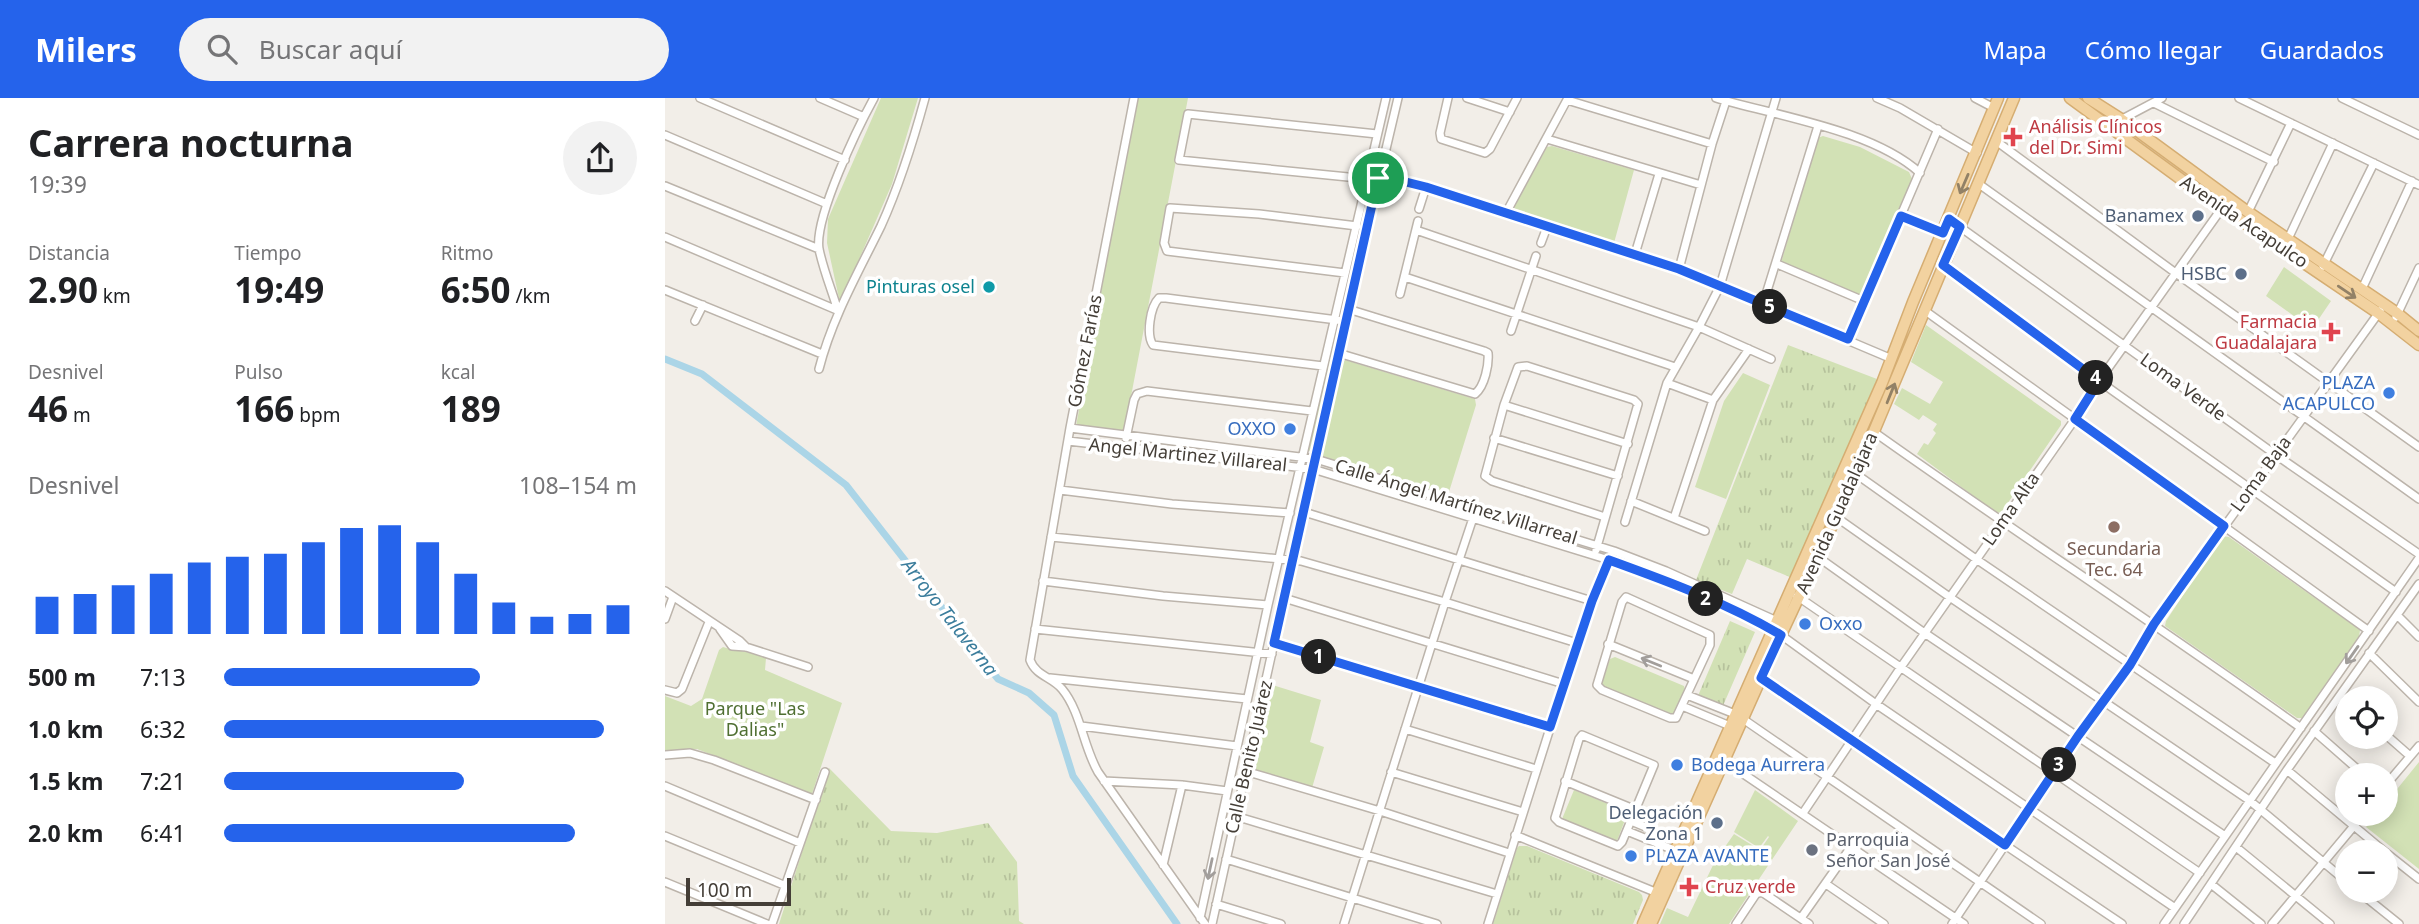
<!DOCTYPE html>
<html lang="es">
<meta charset="utf-8">
<style>
body{margin:0;font-family:"Noto Sans",sans-serif;background:#f2f2f2;color:#202124;height:100vh;display:flex;flex-direction:column;font-size:26px;white-space:nowrap}
*{box-sizing:border-box;margin:0}
p{font-size:23px;color:#757577}
.icon{flex:none;width:38px;height:38px;fill:none;stroke:currentColor;stroke-width:2;stroke-linecap:round;stroke-linejoin:round}
.map{position:relative;flex:1;overflow:hidden}
.panel{display:flex;flex-direction:column;background:#fff;width:665px}
.panel>*{flex:none}
.buttons{position:absolute;left:1670px;top:588px;display:grid;gap:14px}
.buttons a{display:grid;place-items:center;width:63px;height:63px;border-radius:50%;background:#fff;box-shadow:0 4px 18px #0003;font-size:35px}
.scale{position:absolute;left:21px;bottom:18px;width:105px;box-sizing:border-box;padding-left:7px;border:4px solid #443e37;border-top:0;font-size:19px;line-height:24px;white-space:nowrap;color:#443e37;-webkit-text-stroke:5px #fff;paint-order:stroke}
.pin{position:absolute;display:grid;place-items:center;width:60px;height:60px;color:#fff;margin:-30px;border:4px solid #fff;border-radius:50%;box-shadow:0 2px 7px #0007}
.km{position:absolute;width:35px;height:35px;margin:-18px;border-radius:50%;background:#222;color:#fff;font-size:19px;line-height:35px;text-align:center}
.round{display:grid;place-items:center;flex:none;width:74px;height:74px;border-radius:37px;background:#f2f2f2}
.head{display:flex;align-items:center;justify-content:space-between;height:119px;padding:0 28px}
h1{font-size:38px;font-weight:700;line-height:52px}
.metrics{display:grid;grid-template-columns:repeat(3,1fr);gap:10px;height:119px;padding:7px 28px}
.metrics div{display:grid;align-content:center}
.metrics b{font-size:35px;font-weight:700}
.metrics small{font-size:19px;font-weight:400}
.metrics p{font-size:19px}
.chart{height:196px;padding:14px 28px}
.chart p{display:flex;justify-content:space-between}
.chart svg{width:100%;height:126px;margin-top:7px;stroke:#2563eb;stroke-width:6}
ul{padding:0 28px;list-style:none;font-size:23px}
li{display:grid;grid-template-columns:112px 84px 1fr;align-items:center;height:52px}
li i{height:18px;border-radius:9px;background:#2563eb}
header{display:flex;align-items:center;gap:42px;box-sizing:border-box;height:98px;padding:0 35px;background:#2563eb;color:#fff}
header strong{font-size:33px}
nav{display:flex;gap:38px;margin-inline-start:auto;font-size:24px}
.search{width:490px;height:63px;background:#f2f2f2;display:flex;align-items:center;gap:18px;box-sizing:border-box;padding:0 24px;border-radius:38px;color:#757577;font-size:26px}
main{display:flex;flex:1;min-height:0}
.map>svg:first-child{display:block}
.grass{fill:url(#grass-tufts)}
.park{fill:#d2e1b5}
.lines{fill:none;stroke-linecap:round;stroke-linejoin:round}
.canal{stroke:#abd5e7;stroke-width:7}
.minor-casing{stroke:#bcb4ab;stroke-width:10}
.major-casing{stroke:#d5ad72;stroke-width:13}
.minor{stroke:#fff;stroke-width:7}
.major{stroke:#f2d2a0;stroke-width:10}
.oneway{stroke:#928166}
.oneway2{stroke:#a29e9b}
.route-casing{stroke:#fff;stroke-width:14}
.route{stroke:#2563eb;stroke-width:9}
.health-dot{fill:#e0444e;stroke:#fff;stroke-width:2.5}
.service-dot{fill:#5c6f8a;stroke:#fff;stroke-width:2.5}
.culture-dot{fill:#0f9aa8;stroke:#fff;stroke-width:2.5}
.shop-dot{fill:#3f7fe0;stroke:#fff;stroke-width:2.5}
.education-dot{fill:#8d6e63;stroke:#fff;stroke-width:2.5}
.worship-dot{fill:#6b7280;stroke:#fff;stroke-width:2.5}
.labels{text-anchor:middle;stroke-width:7;stroke-linejoin:round;paint-order:stroke}
.health-label{font-size:18px;fill:#be3a42;stroke:#fff;text-anchor:start}
.service-label{font-size:18px;fill:#4e5e75;stroke:#fff;text-anchor:end}
.street-label{font-size:18px;fill:#443e37;stroke:#fff}
.culture-label{font-size:18px;fill:#0d838f;stroke:#fff;text-anchor:end}
.shop-label{font-size:18px;fill:#366cbe;stroke:#fff;text-anchor:start}
.education-label{font-size:18px;fill:#785e54;stroke:#fff}
.park-label{font-size:18px;fill:#4f6f32;stroke:#fff}
.worship-label{font-size:18px;fill:#5b616d;stroke:#fff;text-anchor:start}
.water-label{font-size:19px;font-style:italic;fill:#3b7d9c;stroke:#fff}
</style>
<header>
<strong>Milers</strong>
<div class="search"><svg class="icon" aria-label="search" viewBox="0 0 24 24"><circle cx="10" cy="10" r="6"/><path d="M15 15l6 6"/></svg>Buscar aquí</div>
<nav><a>Mapa</a><a>Cómo llegar</a><a>Guardados</a></nav>
</header>
<main>
<section class="panel">
<div class="head"><div><h1>Carrera nocturna</h1><p>19:39</p></div><a class="round"><svg class="icon" aria-label="share" viewBox="0 0 24 24"><path d="M12 15V3M7 8l5-5 5 5M5 13v7h14v-7"/></svg></a></div>
<div class="metrics">
<div><p>Distancia</p><b>2.90<small> km</small></b></div>
<div><p>Tiempo</p><b>19:49</b></div>
<div><p>Ritmo</p><b>6:50<small> /km</small></b></div>
</div>
<div class="metrics">
<div><p>Desnivel</p><b>46<small> m</small></b></div>
<div><p>Pulso</p><b>166<small> bpm</small></b></div>
<div><p>kcal</p><b>189</b></div>
</div>
<div class="chart"><p><span>Desnivel</span>108–154 m</p>
<svg viewBox="0 0 160 44" preserveAspectRatio="none"><path d="M5 44V31M15 44V30M25 44V27M35 44V23M45 44V19M55 44V17M65 44V16M75 44V12M85 44V7M95 44V6M105 44V12M115 44V23M125 44V33M135 44V38M145 44V37M155 44V34"/></svg>
</div>
<ul>
<li><b>500 m</b>7:13<i style="width:62%"></i></li>
<li><b>1.0 km</b>6:32<i style="width:92%"></i></li>
<li><b>1.5 km</b>7:21<i style="width:58%"></i></li>
<li><b>2.0 km</b>6:41<i style="width:85%"></i></li>
</ul>
</section>
<div class="map">
<svg width="1754" height="826" viewBox="0 0 1754 826">
<defs>
<pattern id="grass-tufts" width="24" height="20" patternUnits="userSpaceOnUse" patternTransform="scale(1.75)"><rect width="24" height="20" fill="#d2e1b5"/><path d="M3 7l-1-3M5 7V3M7 7l1-3M15 17l-1-3M17 17v-4M19 17l1-3" fill="none" stroke="#b6c29c"/></pattern>
</defs>
<rect width="100%" height="100%" fill="#f2eee8"/>
<path class="grass" d="M1123 247 1212 281 1127 480 1082 461 1067 496 1031 482Z
M1065 523 1090 534 1057 610 1032 600Z
M164 670 226 733 272 735 323 725 352 764 354 823 359 826H114Z
M854 748H862L974 794 977 797 978 802 968 826H828L852 750Z"/>
<path class="park" d="M216 0H253L227 86 175 205 162 145 163 121Z
M472 0H523L459 335 411 328Z
M1158 38 1195 49 1244 74 1247 81 1197 197 1194 198 1116 165 1152 40Z
M887 48 969 72 949 145 851 113 849 109 882 49Z
M1619 169 1666 203 1647 231 1601 198Z
M1261 227 1396 323V327L1336 415 1330 414 1252 356 1259 345 1263 347 1271 335 1268 332 1272 326 1258 317 1254 322 1229 306 1237 290 1265 306 1278 284 1246 264Z
M672 230 677 231 651 354 641 352Z
M680 262 810 301 811 307 783 397 657 360 656 357 677 265Z
M1078 275 1105 287 1061 401 1030 389 1059 303Z
M1557 438 1564 439 1695 532 1694 539 1637 620H1632L1500 528 1501 523Z
M58 549C72 554 87 553 101 560L100 572 177 605 147 696 32 651 0 653V598L26 608 37 601 54 552Z
M950 559 1019 588 1020 592 1009 619 940 591 937 585 945 561Z
M604 586 656 602 645 644 659 649 647 690 590 674 585 670Z
M1754 664V771L1701 729 1712 716H1720V706Z
M909 692 963 714 952 743 897 721Z
M1090 692 1133 723 1064 826H995L1002 810 1023 819 1050 763 1069 736 1095 752 1104 739 1103 738 1094 750 1069 734Z"/>
<g class="lines">
<path class="canal" d="M0 261 37 276 181 387 333 581 364 595 389 617 408 678 512 826"/>
<g class="minor-casing">
<path id="minor" d="M35 0 180 62
M155 0 199 19
M469 0 405 330 365 562C371 578 387 579 397 591 416 614 418 648 433 674L540 826
M783 0 775 35 776 41 820 55 825 51 852 0
M802 0 845 14
M1051 0C1112 18 1208 32 1255 75
M1212 0 1235 10 1312 55
M1310 0 1329 10
M1574 0 1754 87
M1677 0 1754 37
M902 2 1047 46
M1489 5 1609 64
M1444 28 1497 0
M712 36 523 16 514 62 683 79 721 80 761 89 1014 171 1227 261
M0 37 162 106
M882 41 1036 87
M1331 43 1512 176 1754 349
M1314 86 1754 401
M0 88 154 151
M754 111 761 89
M1583 114 1626 25
M841 115 903 0
M1236 118 1277 135
M1284 121 1611 357 1754 456
M751 132 1034 229 1106 261
M0 139 174 213
M1623 141 1668 45
M876 145 882 129
M970 156 994 76
M1112 166 1199 203
M1278 167 1434 283 1731 494
M1658 168 1709 65
M1014 171 1047 46 1061 3
M680 175 502 153 499 145 505 110 594 116 692 128
M740 179 1010 269
M1697 191 1747 83
M0 192 157 256
M735 196 753 123
M1098 206 1153 28
M1259 212 1704 533
M173 213C167 193 158 171 154 151 149 120 193 29 209 0
M1731 219 1754 170
M30 223 38 207
M846 233 871 158
M1183 241 1273 31
M673 255 810 296C820 288 824 266 823 255L819 253 683 211
M658 268 488 247C481 237 485 209 494 200H501L680 223
M154 271C167 220 193 175 216 128 235 86 248 44 260 0
M1002 285 1048 302
M839 307 963 346
M405 330 651 361 949 453 1001 473 1114 524
M1209 334C1350 434 1495 529 1636 630
M461 340 469 302 472 296 482 293 647 313
M829 340 953 378
M403 343 648 371 944 462 999 482 1097 525 1116 537 1211 606 1510 810
M1191 376 1311 461 1610 665
M395 392 507 406 625 415
M966 403 1040 433
M639 414 927 503
M1171 419 1286 500 1584 702 1682 784
M1009 420 1048 302 1084 251
M960 424 1002 285 1034 229 1055 188 1111 0
M386 439 636 463 780 504 912 545
M931 452 973 306 969 302 862 268 853 269 839 307 820 378 827 383 940 419
M1153 459 1261 536 1560 738
M378 483 498 498 603 507
M0 493 75 543 81 549
M1132 498 1535 775
M961 499 1045 537V547L1011 620H1005L937 592 932 587 957 504Z
M619 500 899 586
M1732 517 1754 539
M0 521 8 499
M55 531 67 548 81 549 143 569
M370 531 607 556
M609 545 885 629
M943 546 1029 581
M1704 555 1754 604
M385 580 582 601
M1096 580 1186 643 1457 826
M0 592 12 595 17 591 44 524
M1022 597 1070 616
M1017 608 1065 628
M1078 621 1376 826
M416 628 572 648
M740 631 871 671
M1649 633 1699 677
M1720 636 1745 658
M917 637 989 667 957 744 953 748 894 724 890 720 914 641Z
M0 657 25 655 49 662 151 702
M1055 660 1299 826
M1622 672 1720 754
M580 673 715 713 844 755
M726 674 858 714
M439 683 517 687 562 693
M900 683 971 712
M0 688 135 745
M1720 688 1754 648
M1138 715 1236 569 1410 321 1434 283 1557 110
M570 718 832 796
M966 723 1014 743
M962 733 1009 752
M850 737 995 796
M0 738 121 788
M1571 749 1665 826
M1720 754 1754 781
M561 761 772 826
M498 767 517 687
M0 784 102 826
M1161 786 1219 826
M1546 786 1596 826
M1693 793 1734 826
M551 806 616 826
M535 820 603 507 721 0
M1136 820 1186 749
M107 826 160 674
M547 826 673 255 733 0
M679 826 780 504 809 417
M823 826 912 545 936 476 946 459
M1071 826 1091 796 1097 794 1144 826
M1287 826 1389 674 1465 567 1489 526 1715 213
M1499 826 1754 460
M1519 826 1622 672 1754 486
M1607 826 1699 716"/>
</g>
<g class="major-casing">
<path id="major" d="M1405 0 1528 90 1713 215 1754 247
M1423 0 1456 21 1583 114 1732 215 1754 233
M978 826 1217 285 1248 204 1333 0
M986 826 1096 580 1191 376 1349 0"/>
</g>
<use href="#minor" class="minor"/>
<use href="#major" class="major"/>
</g>
<defs><path id="oneway-shaft" d="M-6 0H5M1.5-3L5.5 0L1.5 3" fill="none" stroke-width="1.6" stroke-linecap="round" stroke-linejoin="round" transform="scale(1.75)"/></defs>
<g class="oneway">
<use href="#oneway-shaft" transform="translate(1299 86) rotate(113)"/>
<use href="#oneway-shaft" transform="translate(1682 194) rotate(34)"/>
<use href="#oneway-shaft" transform="translate(1226 295) rotate(-68)"/>
</g>
<g class="oneway2">
<use href="#oneway-shaft" transform="translate(1687 557) rotate(125)"/>
<use href="#oneway-shaft" transform="translate(986 564) rotate(-158)"/>
<use href="#oneway-shaft" transform="translate(545 771) rotate(102)"/>
</g>
<g class="lines">
<g class="route-casing">
<path id="route" d="M713 80 733 82 761 89 1014 171 1183 241 1236 118 1278 135 1284 121 1295 129 1278 167 1434 283 1410 321 1559 428 1489 526 1465 567 1413 638 1340 747 1096 580 1116 537C1062 505 1002 483 944 462L927 503 885 629 609 545Z"/>
</g>
<use href="#route" class="route"/>
</g>
<g class="health-dot">
<path d="M1344.5 28.5h7v7h7v7h-7v7h-7v-7h-7v-7h7z"/>
<path d="M1662.5 223.5h7v7h7v7h-7v7h-7v-7h-7v-7h7z"/>
<path d="M1020.5 778.5h7v7h7v7h-7v7h-7v-7h-7v-7h7z"/>
</g>
<g class="service-dot">
<circle cx="1533" cy="118" r="7"/>
<circle cx="1576" cy="176" r="7"/>
<circle cx="1052" cy="725" r="7"/>
</g>
<circle class="culture-dot" cx="324" cy="189" r="7"/>
<g class="shop-dot">
<circle cx="1724" cy="295" r="7"/>
<circle cx="625" cy="331" r="7"/>
<circle cx="1140" cy="526" r="7"/>
<circle cx="1012" cy="667" r="7"/>
<circle cx="966" cy="758" r="7"/>
</g>
<circle class="education-dot" cx="1449" cy="429" r="7"/>
<circle class="worship-dot" cx="1147" cy="752" r="7"/>
<g class="labels">
<g class="health-label">
<text x="1364" y="35">Análisis Clínicos<tspan x="1364" dy="21">del Dr. Simi</tspan></text>
<text x="1652" y="230" text-anchor="end">Farmacia<tspan x="1652" dy="21">Guadalajara</tspan></text>
<text x="1040" y="795">Cruz verde</text>
</g>
<g class="service-label">
<text x="1519" y="124">Banamex</text>
<text x="1562" y="182">HSBC</text>
<text x="1038" y="721">Delegación<tspan x="1038" dy="21">Zona 1</tspan></text>
</g>
<g class="street-label">
<text transform="translate(1579 124) rotate(34)" y="6">Avenida Acapulco</text>
<text transform="translate(420 253) rotate(-79)" y="6">Gómez Farías</text>
<text transform="translate(1518 289) rotate(36)" y="6">Loma Verde</text>
<text transform="translate(523 357) rotate(6)" y="6">Angel Martinez Villareal</text>
<text transform="translate(1596 376) rotate(-54)" y="6">Loma Baja</text>
<text transform="translate(791 404) rotate(17)" y="6">Calle Ángel Martínez Villarreal</text>
<text transform="translate(1346 411) rotate(-55)" y="6">Loma Alta</text>
<text transform="translate(1172 415) rotate(-66)" y="6">Avenida Guadalajara</text>
<text transform="translate(584 659) rotate(-77)" y="6">Calle Benito Juárez</text>
</g>
<g class="culture-label">
<text x="310" y="195">Pinturas osel</text>
</g>
<g class="shop-label">
<text x="1710" y="291" text-anchor="end">PLAZA<tspan x="1710" dy="21">ACAPULCO</tspan></text>
<text x="611" y="337" text-anchor="end">OXXO</text>
<text x="1154" y="532">Oxxo</text>
<text x="1026" y="673">Bodega Aurrera</text>
<text x="980" y="764">PLAZA AVANTE</text>
</g>
<g class="education-label">
<text x="1449" y="457">Secundaria<tspan x="1449" dy="21">Tec. 64</tspan></text>
</g>
<g class="park-label">
<text x="90" y="617">Parque "Las<tspan x="90" dy="21">Dalias"</tspan></text>
</g>
<g class="worship-label">
<text x="1161" y="748">Parroquia<tspan x="1161" dy="21">Señor San José</tspan></text>
</g>
<g class="water-label">
<text transform="translate(285 519) rotate(52)" y="7">Arroyo Talaverna</text>
</g>
</g>
</svg>
<div class="buttons">
<a><svg class="icon" aria-label="locate" viewBox="0 0 24 24"><circle cx="12" cy="12" r="6"/><path d="M12 2v4M12 18v4M2 12h4M18 12h4"/></svg></a>
<a>+</a>
<a>−</a>
</div>
<div class="scale">100 m</div>
<div class="pin" style="left:713px;top:80px;background:#1e9e55"><svg class="icon" aria-label="arrive" viewBox="0 0 24 24"><path d="M6 21V4h12l-3 4 3 4H6"/></svg></div>
<b class="km" style="left:654px;top:559px">1</b>
<b class="km" style="left:1041px;top:501px">2</b>
<b class="km" style="left:1394px;top:667px">3</b>
<b class="km" style="left:1431px;top:280px">4</b>
<b class="km" style="left:1105px;top:209px">5</b>
</div>
</main>
